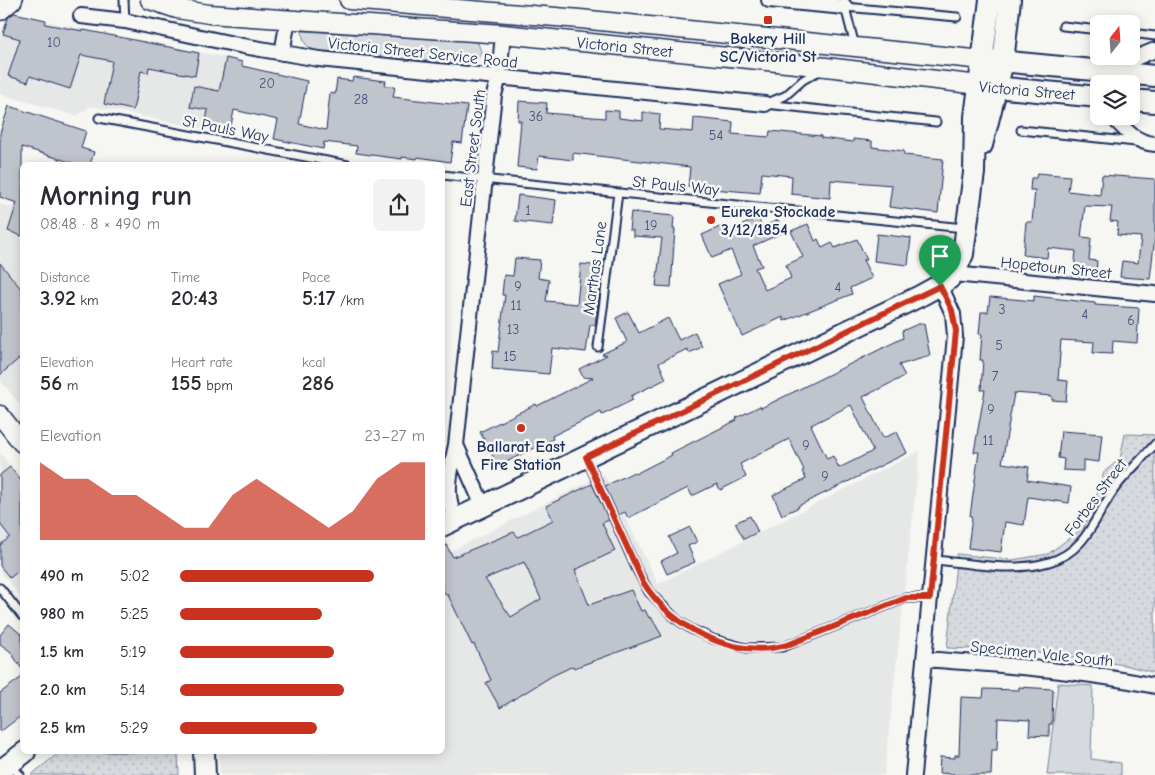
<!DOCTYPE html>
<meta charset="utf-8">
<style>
body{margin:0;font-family:"Comic Neue",sans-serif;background:#f2f2f3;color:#2b2b33;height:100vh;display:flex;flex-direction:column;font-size:19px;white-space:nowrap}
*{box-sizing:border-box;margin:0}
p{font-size:16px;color:#7c7c81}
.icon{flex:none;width:28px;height:28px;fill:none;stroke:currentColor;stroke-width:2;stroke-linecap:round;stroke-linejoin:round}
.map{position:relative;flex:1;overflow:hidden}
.sheet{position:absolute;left:20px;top:162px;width:425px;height:592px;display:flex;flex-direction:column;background:#fff;border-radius:8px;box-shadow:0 2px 12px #0003}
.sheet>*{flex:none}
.needle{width:32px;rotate:17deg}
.controls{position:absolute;left:1090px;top:15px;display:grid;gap:10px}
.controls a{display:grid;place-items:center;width:50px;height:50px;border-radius:8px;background:#fff;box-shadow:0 2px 12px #0003;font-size:25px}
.pin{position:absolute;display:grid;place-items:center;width:42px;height:42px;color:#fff;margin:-51px -21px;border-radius:50% 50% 50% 0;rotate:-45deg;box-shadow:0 0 5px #0007}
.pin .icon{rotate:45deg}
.round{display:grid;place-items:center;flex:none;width:52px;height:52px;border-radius:8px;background:#f2f2f3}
.overview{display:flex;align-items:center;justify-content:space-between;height:85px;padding:0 20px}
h1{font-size:28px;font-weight:700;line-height:38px}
.metrics{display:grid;grid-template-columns:repeat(3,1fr);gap:8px;height:85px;padding:5px 20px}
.metrics div{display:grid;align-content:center}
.metrics b{font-size:21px;font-weight:700}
.metrics small{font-size:14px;font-weight:400}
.metrics p{font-size:14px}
.chart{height:140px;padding:10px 20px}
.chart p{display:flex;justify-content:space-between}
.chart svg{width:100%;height:90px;margin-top:5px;fill:#c8321e;opacity:.7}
ul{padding:0 20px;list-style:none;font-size:16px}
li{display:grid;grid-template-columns:80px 60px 1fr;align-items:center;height:38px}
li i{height:12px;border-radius:6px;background:#c8321e}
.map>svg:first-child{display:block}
.built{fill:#e6e7e7}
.grass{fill:#d6d9dd;stroke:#78849e}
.park{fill:url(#park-dots);stroke:#78849e}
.building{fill:#c0c4cd;stroke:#1b2f5e;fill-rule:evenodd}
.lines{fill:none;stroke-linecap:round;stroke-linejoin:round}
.service-casing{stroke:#1b2f5e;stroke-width:11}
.minor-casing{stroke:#1b2f5e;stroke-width:18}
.tertiary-casing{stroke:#1b2f5e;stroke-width:21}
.secondary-casing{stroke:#1b2f5e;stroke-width:24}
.service{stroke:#f6f6f2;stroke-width:7}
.minor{stroke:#f6f6f2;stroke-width:14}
.tertiary{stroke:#f6f6f2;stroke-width:18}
.secondary{stroke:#f6f6f2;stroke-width:20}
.route-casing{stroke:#fff;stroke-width:10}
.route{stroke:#c8321e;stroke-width:6}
.poi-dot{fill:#c8321e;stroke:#f6f6f2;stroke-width:2}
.labels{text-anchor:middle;stroke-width:5;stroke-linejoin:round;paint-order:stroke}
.number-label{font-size:14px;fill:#44547a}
.poi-label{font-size:16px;font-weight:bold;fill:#1b2f5e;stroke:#f6f6f2}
.street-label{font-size:16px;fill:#1b2f5e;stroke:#f6f6f2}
</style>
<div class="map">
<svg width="1155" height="775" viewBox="0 0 1155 775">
<defs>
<pattern id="park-dots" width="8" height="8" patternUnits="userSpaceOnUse" patternTransform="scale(1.25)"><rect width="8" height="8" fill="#d6d9dd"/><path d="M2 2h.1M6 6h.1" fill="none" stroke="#b7bbc0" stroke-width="1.8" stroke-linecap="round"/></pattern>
</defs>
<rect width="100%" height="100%" fill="#f6f6f2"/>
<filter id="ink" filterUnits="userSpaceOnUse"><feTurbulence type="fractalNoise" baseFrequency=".02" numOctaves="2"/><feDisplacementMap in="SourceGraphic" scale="10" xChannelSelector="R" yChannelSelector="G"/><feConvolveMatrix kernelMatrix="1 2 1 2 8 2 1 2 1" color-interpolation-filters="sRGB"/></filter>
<g filter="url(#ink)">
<path class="built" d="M8 14 244 61 230 134 91 106 77 116 0 94V37Z
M0 204 22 210V407L0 380Z
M920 451 884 775H220L219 753 442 752 443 555 604 474 658 584Z
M0 453 22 481V598L0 571Z"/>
<path class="grass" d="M302 31 472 41 478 43 481 51 478 59 463 65 455 66 321 52C308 49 303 45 302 31Z
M1058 683 1093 686 1091 759 1121 763V775H1047Z"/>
<path class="park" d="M1125 434 1155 435V673L1125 665 1024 651 947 648 957 554 1012 560 1048 554 1083 528 1093 506 1104 472 1120 459Z
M60 752 178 753 179 775H31Z"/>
<path class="building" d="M14 13 46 20 45 24 83 31 84 30 199 53 195 76 149 67 148 73 141 71 133 110 104 104 112 61 81 55 70 89 30 76 28 82 8 76 20 39 3 34 8 18Z
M226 58 242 62V66L307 81 299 124 326 130 330 93 335 94 337 79 352 81 353 77 377 80 386 81 385 86 395 87 393 97 467 106 462 143 453 142 450 162 418 157 417 159 402 157V159L356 153 357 146 324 142 323 149 274 139 278 120 234 110 230 131 205 126 208 110 190 107 194 86 219 91Z
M519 101 547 103 546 113 605 118V110L619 111V118L643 121V112L660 114 659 129 693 132 694 118 733 122 732 134 769 137 770 131 821 136V138L853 142V139L872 141V147L904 151V155L943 159 938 213 889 207 892 185 831 180 830 198 791 194 792 176 762 173 760 193 688 187 690 167 573 153V160L539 156 537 169 517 167 521 121H518Z
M9 106 86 131 81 148 94 152 90 165H79L22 147V236L8 231 17 203 0 197V133Z
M1037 173 1070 176 1068 191 1100 195 1102 175 1155 179V236L1150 279 1120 277 1122 261 1138 263 1141 237 1117 235 1118 222 1110 221 1112 207 1085 206 1081 237 1091 238 1089 260 1097 261 1096 274 1074 272 1076 251 1048 248 1047 258 1023 255 1026 222H1032L1035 190H1030L1031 178H1036Z
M518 195 556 200 553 225 515 221Z
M631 212 674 216 673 229H675L671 287 656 286 662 238 633 236V230H629Z
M758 218 762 227 778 220 784 232 753 246 762 266 755 268 765 290 791 278 786 265 803 257 791 231 808 224 815 241 818 239 822 248 832 243 835 248 857 239 867 260H863L872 278 850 288 852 294 784 321 783 317 742 336 718 284 741 274 731 250 712 258 702 235 722 226 725 233Z
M877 234 911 238 908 265 874 261Z
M515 258 540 260 538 278 549 280 546 301 577 304 581 264 603 266 595 325H590L586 352 552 348 549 374 492 369 493 351 498 352 505 295H502L504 275 513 276Z
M0 263 22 290V356L0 375Z
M1034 296 1095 303V305L1139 308 1137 343 1113 341 1112 354 1093 353 1094 342 1061 340 1058 380 1068 381 1066 401 1052 400V396L1014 393 1002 463 1029 467 1027 480 1071 487 1069 503 1028 497 1024 525 1005 522 1001 552 968 548 972 517 970 516 979 452H974L985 390H981L983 360H980L982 334H979L981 312H988L990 297 1034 301Z
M628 312 639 333 668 318 679 340 695 332 702 347 689 353 687 349 659 363 666 379 631 396 633 400 602 415 601 412 552 436 553 439 498 466 480 432 536 404 537 406 593 378 583 377 579 369 607 355 602 354 627 342 616 318Z
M918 324H924L930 356 899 365 905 376 863 397 883 438 897 432 907 453 798 506 799 507 782 515 773 495 806 479 802 471 804 470 789 439 740 464 746 477 720 490 717 484 692 496 688 488 628 518 625 512 618 515 605 486 634 472 635 474 672 455 671 453 737 420 736 418 760 406 761 408 903 338 902 331ZM851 405 873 451 839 468 833 456 827 459 811 425Z
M1061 431 1102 434 1099 462 1083 460V471L1063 470 1064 459 1058 458Z
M10 467 22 482V568L10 578 0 566V545L10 537 0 524V475Z
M592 484 609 520 602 523 615 551 575 570 589 605 631 590 641 611 645 610 649 618 651 617 662 636 574 668 573 666 552 676 500 708 486 683 491 680 474 644 472 645 448 595H446L442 589V538L453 557 514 532 518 537 553 520 546 506ZM524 562 541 599 511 617 485 579Z
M750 516 758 532 744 539 735 523Z
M690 527 697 542 688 546 695 562 667 574 661 561 677 553 669 537Z
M9 624 22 635V669L10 651 0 644V635Z
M22 677V715L0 732V693Z
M1019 687 1053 689 1052 724H1049V736L1029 735 1030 720 998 718 997 750H992L991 775H953L954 774 939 773 940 757 955 758V755H959L961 697 983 698 984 689 1019 690Z"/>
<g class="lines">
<g class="service-casing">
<path id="service" d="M124 0 125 21
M845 0V7L855 46
M845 7 957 17
M1063 26 1099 30
M1131 33 1155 36
M767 103 785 96 803 80 819 71
M765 104 936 122
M99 118 348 165
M1021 130 1136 142
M442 175 964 228
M598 347 618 193
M587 459 637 570 649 592 676 619 691 629 713 639 746 648 783 647 906 598H930
M934 560C971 563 1013 573 1049 562 1088 551 1095 515 1116 487 1128 472 1142 459 1155 444
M0 588 22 616
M11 766 20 775"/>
</g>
<g class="minor-casing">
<path id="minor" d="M769 0 845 7
M81 16 125 21 243 46 319 59 765 104
M282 53 288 20
M1108 69 1155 50
M1112 116C1125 130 1136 143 1155 144
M954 274 1155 294
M456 445 483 506
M455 520C444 492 450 473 456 445L494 95 499 77 503 34
M924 659C1001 665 1079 670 1155 686
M913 775 955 336 953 314 940 285"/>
</g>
<g class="tertiary-casing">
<g id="tertiary">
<path id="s1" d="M150 0 177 9 209 14 503 34 826 67 979 85"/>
<path d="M349 0 580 19 983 60"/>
<path d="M0 11 13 0"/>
<path d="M0 415 22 443"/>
</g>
</g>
<g class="secondary-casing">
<path id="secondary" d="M990 60 1155 76
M984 86 1099 97
M1131 100 1155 102
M982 145 1003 62 1010 0
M442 526 920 296 940 285 949 279 956 270 963 254 974 173 975 117 990 0
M204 752 205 775
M0 771 25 752"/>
</g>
<use href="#service" class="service"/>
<use href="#minor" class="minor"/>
<use href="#tertiary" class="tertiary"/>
<use href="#secondary" class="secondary"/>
</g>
</g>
<g class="lines" filter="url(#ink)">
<g class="route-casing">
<path id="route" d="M940 286 952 310 956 331 930 598H906L790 644C735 661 672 629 643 582L586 457Z"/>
</g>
<use href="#route" class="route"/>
</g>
<g class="poi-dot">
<rect x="763" y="15" width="10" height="10" rx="2.5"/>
<circle cx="711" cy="220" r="5"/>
<circle cx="521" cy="428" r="5"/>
</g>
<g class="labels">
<g class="number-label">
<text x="54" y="47">10</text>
<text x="267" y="88">20</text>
<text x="361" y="104">28</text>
<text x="536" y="121">36</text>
<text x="716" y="140">54</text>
<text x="528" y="215">1</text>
<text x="651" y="230">19</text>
<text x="518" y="291">9</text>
<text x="838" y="292">4</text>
<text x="516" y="310">11</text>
<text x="1002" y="314">3</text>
<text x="1085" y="319">4</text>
<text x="1131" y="325">6</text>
<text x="513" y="334">13</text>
<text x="999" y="350">5</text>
<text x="510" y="361">15</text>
<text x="995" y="381">7</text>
<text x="991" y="414">9</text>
<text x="988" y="445">11</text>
<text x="806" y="450">9</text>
<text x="825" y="481">9</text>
</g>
<g class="poi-label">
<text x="768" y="44">Bakery Hill<tspan x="768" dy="18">SC/Victoria St</tspan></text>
<text x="721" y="217" text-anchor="start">Eureka Stockade<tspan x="721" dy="18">3/12/1854</tspan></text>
<text x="521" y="452">Ballarat East<tspan x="521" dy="18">Fire Station</tspan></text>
</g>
<g class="street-label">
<text dy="6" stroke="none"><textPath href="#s1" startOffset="478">Victoria Street</textPath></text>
<text transform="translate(423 52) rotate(6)" y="6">Victoria Street Service Road</text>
<text transform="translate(1027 90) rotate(5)" y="6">Victoria Street</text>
<text transform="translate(226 128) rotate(11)" y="6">St Pauls Way</text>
<text transform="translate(472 148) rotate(-83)" y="6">East Street South</text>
<text transform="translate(676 185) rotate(6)" y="6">St Pauls Way</text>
<text transform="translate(1056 267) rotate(6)" y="6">Hopetoun Street</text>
<text transform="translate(594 268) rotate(-82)" y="6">Marthas Lane</text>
<text transform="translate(1095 497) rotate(-53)" y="6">Forbes Street</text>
<text transform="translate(1042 653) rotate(6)" y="6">Specimen Vale South</text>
</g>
</g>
</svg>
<div class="controls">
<a><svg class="needle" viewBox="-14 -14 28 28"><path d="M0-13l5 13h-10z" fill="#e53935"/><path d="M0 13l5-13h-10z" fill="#7c7c81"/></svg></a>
<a><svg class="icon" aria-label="layers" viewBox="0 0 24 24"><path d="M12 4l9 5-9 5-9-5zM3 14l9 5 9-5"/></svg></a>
</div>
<div class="pin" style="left:940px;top:286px;background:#1e9e55"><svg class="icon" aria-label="arrive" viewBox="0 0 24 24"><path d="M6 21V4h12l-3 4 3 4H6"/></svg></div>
<section class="sheet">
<div class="overview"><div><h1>Morning run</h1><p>08:48 · 8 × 490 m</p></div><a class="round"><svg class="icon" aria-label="share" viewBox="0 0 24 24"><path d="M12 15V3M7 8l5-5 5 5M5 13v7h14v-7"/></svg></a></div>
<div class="metrics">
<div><p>Distance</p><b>3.92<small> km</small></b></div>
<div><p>Time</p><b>20:43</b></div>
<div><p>Pace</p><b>5:17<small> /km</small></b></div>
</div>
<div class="metrics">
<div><p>Elevation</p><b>56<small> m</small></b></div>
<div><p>Heart rate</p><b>155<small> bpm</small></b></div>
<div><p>kcal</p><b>286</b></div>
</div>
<div class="chart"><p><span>Elevation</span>23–27 m</p>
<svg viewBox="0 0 160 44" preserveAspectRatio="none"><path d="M0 44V6L10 14L20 14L30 22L40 22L50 30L60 38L70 38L80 22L90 14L100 22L110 30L120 38L130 30L140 14L150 6L160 6V44z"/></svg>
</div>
<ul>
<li><b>490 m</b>5:02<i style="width:79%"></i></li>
<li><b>980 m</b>5:25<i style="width:58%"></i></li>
<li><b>1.5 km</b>5:19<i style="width:63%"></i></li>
<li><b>2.0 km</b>5:14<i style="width:67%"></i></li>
<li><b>2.5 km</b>5:29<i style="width:56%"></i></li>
</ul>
</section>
</div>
